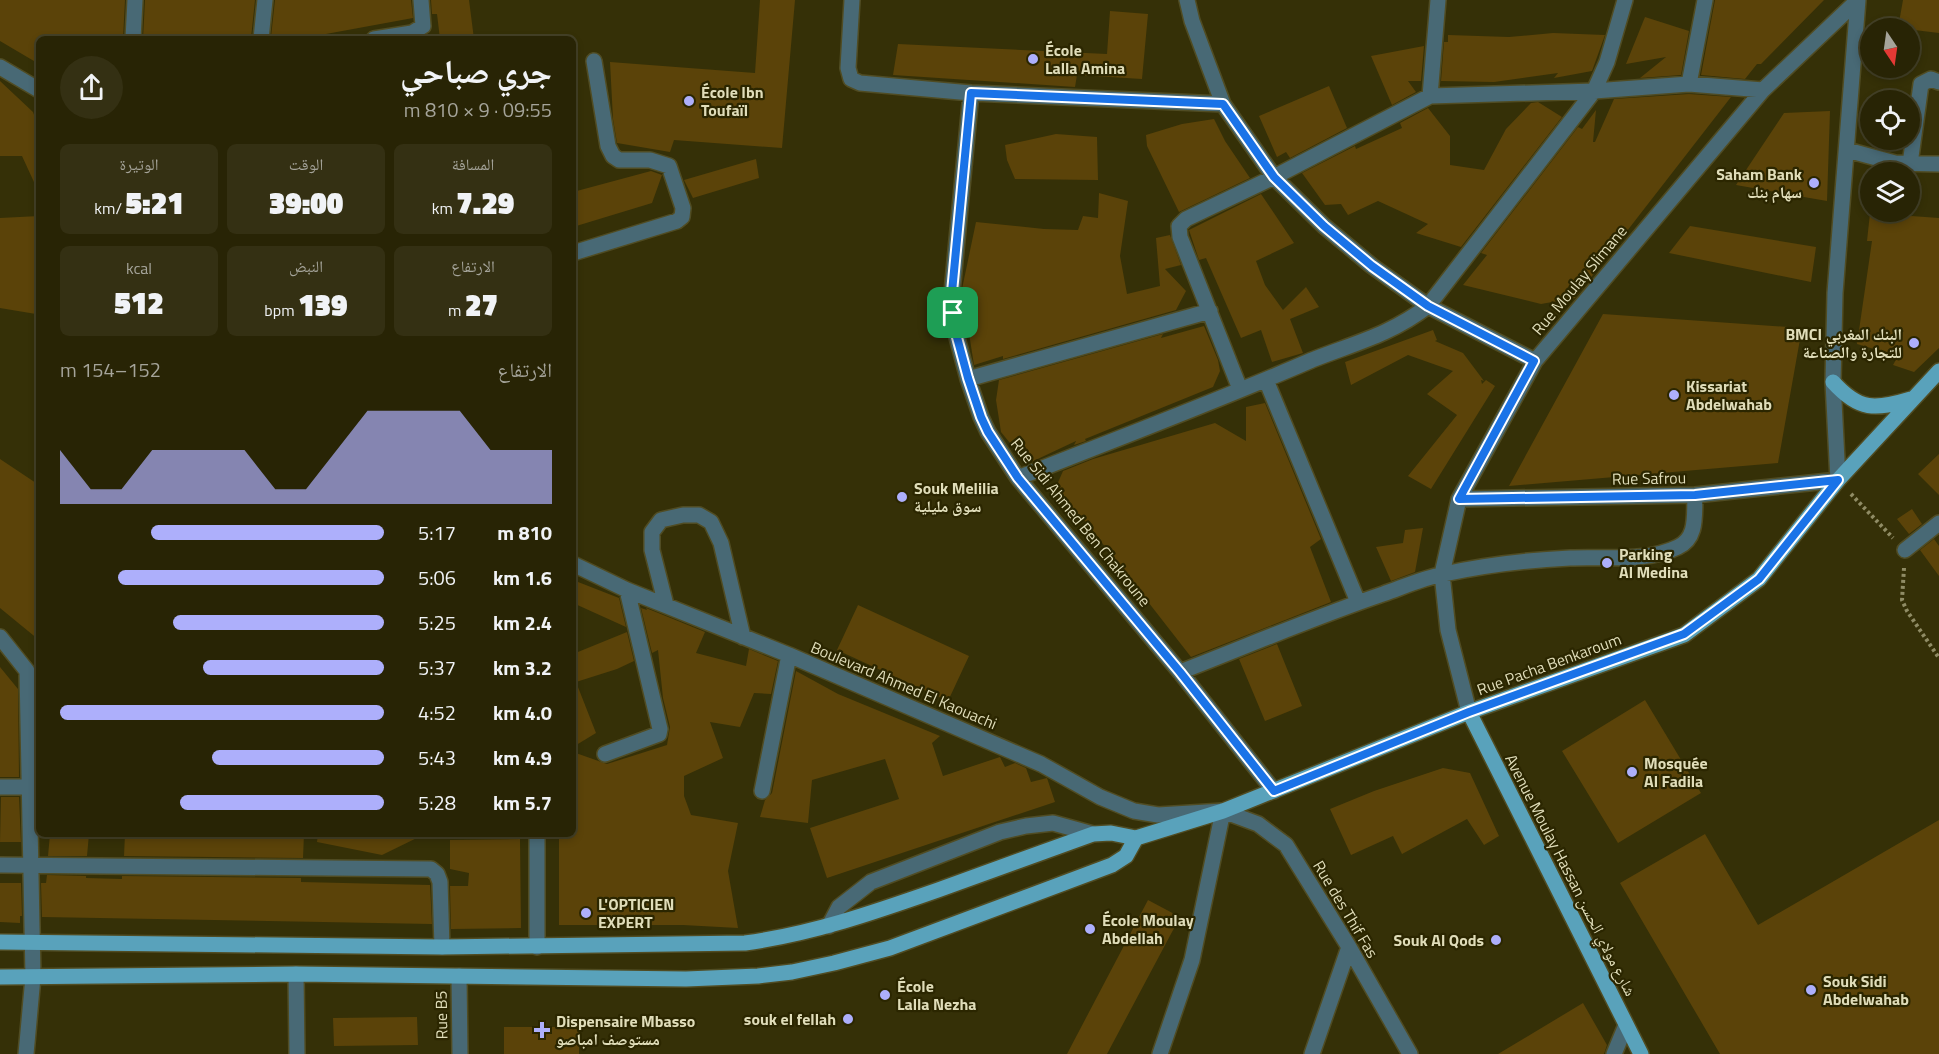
<!DOCTYPE html>
<html lang="ar">
<meta charset="utf-8">
<style>
body{margin:0;font-family:"Titillium Web","Noto Naskh Arabic",sans-serif;background:#343013;color:#f1f3f6;direction:rtl;height:100vh;display:flex;flex-direction:column;font-size:22px;white-space:nowrap}
*{box-sizing:border-box;margin:0}
p{font-size:20px;color:#a5a49a}
.icon{flex:none;width:33px;height:33px;fill:none;stroke:currentColor;stroke-width:2;stroke-linecap:round;stroke-linejoin:round}
.map{position:relative;flex:1;overflow:hidden;direction:ltr}
.side{position:absolute;left:36px;top:36px;width:540px;height:801px;display:flex;flex-direction:column;background:#282405;border-radius:9px;box-shadow:0 3px 9px #0003,0 0 0 2px #444127;direction:rtl}
.side>*{flex:none}
.needle{width:39px;rotate:167deg}
.fabs{position:absolute;left:1860px;top:18px;display:grid;gap:12px}
.fabs a{display:grid;place-items:center;width:60px;height:60px;border-radius:50%;background:#282405;box-shadow:0 3px 9px #0003,0 0 0 2px #444127;font-size:30px}
.pin{position:absolute;display:grid;place-items:center;width:51px;height:51px;color:#fff;margin:-26px;border-radius:12px;box-shadow:0 3px 9px #0006}
.round{display:grid;place-items:center;flex:none;width:63px;height:63px;border-radius:32px;background:#343013}
.overview{display:flex;align-items:center;justify-content:space-between;height:102px;padding:0 24px}
h1{font-size:33px;font-weight:800;line-height:45px}
.stats{display:grid;grid-template-columns:repeat(3,1fr);gap:9px;height:102px;padding:6px 24px}
.stats div{display:grid;align-content:center;border-radius:9px;background:#343013;text-align:center}
.stats b{font-size:30px;font-weight:800}
.stats small{font-size:16px;font-weight:400}
.stats p{font-size:16px}
.chart{height:168px;padding:12px 24px}
.chart p{display:flex;justify-content:space-between}
.chart svg{width:100%;height:108px;margin-top:6px;fill:#adaffb;opacity:.7}
ul{padding:0 24px;list-style:none;font-size:20px}
li{display:grid;grid-template-columns:96px 72px 1fr;align-items:center;height:45px}
li i{height:15px;border-radius:8px;background:#adaffb}
.map>svg:first-child{display:block}
.building{fill:#5b4309}
.lines{fill:none;stroke-linecap:round;stroke-linejoin:round}
.minor-casing{stroke:#504c23;stroke-width:18}
.major-casing{stroke:#504c23;stroke-width:18}
.path{stroke:#908c65;stroke-width:4;stroke-dasharray:3 3;stroke-linecap:butt}
.minor{stroke:#486975;stroke-width:15}
.major{stroke:#59a2bb;stroke-width:15}
.route-casing{stroke:#fff;stroke-width:12}
.route{stroke:#1a73e8;stroke-width:8}
.poi-dot{fill:#adaffb;stroke:#2b2600;stroke-width:2}
.labels{text-anchor:middle;stroke-width:4.5;stroke-linejoin:round;paint-order:stroke}
.poi-label{font-size:16px;font-weight:bold;fill:#e0ddb9;stroke:#2b2600;text-anchor:start}
.street-label{font-size:16px;fill:#e0ddb9;stroke:#2b2600}
</style>
<div class="map">
<svg width="1939" height="1054" viewBox="0 0 1939 1054">
<rect width="100%" height="100%" fill="#353007"/>
<path class="building" d="M0 0H125L123 39H39V64L0 41Z
M145 0H255L251 38 143 39Z
M275 0H411L413 18 315 36 271 37Z
M431 0H469L474 39H440L437 14H432Z
M760 0H795L782 148 674 140 670 152 617 143 613 119 610 62 755 73Z
M1715 0H1824L1761 64H1757L1745 79 1701 75Z
M1903 0H1939V33L1898 28Z
M1110 11 1148 14 1142 79 1077 75 1075 87 893 75 898 44 1107 54Z
M1645 17 1689 31 1681 75 1640 78 1666 57 1626 64Z
M1553 33 1605 35 1592 71 1554 78 1558 73 1494 82 1441 81 1444 42H1448V35L1509 37Z
M1424 46 1421 81H1408L1416 92 1392 105 1371 56Z
M0 81 33 112 39 128V193L22 156H0Z
M1329 86 1347 128 1290 158 1286 152 1277 157 1259 116Z
M1689 94 1731 97 1575 298 1541 304 1463 285 1487 255 1481 253 1578 127 1582 129 1596 110 1593 142H1595L1614 99Z
M1538 102 1562 117 1461 247 1416 233 1428 224 1378 201 1348 215 1341 204 1325 205 1302 173 1355 146 1356 149 1402 128 1400 123 1428 108 1450 136V165L1484 170 1506 129 1531 103Z
M1830 111 1827 201 1736 185 1784 113Z
M1214 119 1225 141 1250 178 1179 212 1147 146 1146 135 1182 124Z
M1056 134 1097 137 1098 180 1015 179 1007 160 1005 145Z
M756 159 759 178 693 198 684 180Z
M651 171 662 175 652 203 573 227V192Z
M1099 193 1128 201 1120 256 1127 294 1160 286 1156 238 1170 235 1181 265 1165 269 1186 291 1176 310 1003 359V356L974 365 962 289 976 222 1044 229 1078 230 1083 216 1098 218Z
M1261 194 1294 243 1256 261 1265 285 1283 310 1306 287 1319 307 1290 319 1303 353 1272 362 1261 330 1241 338 1206 258 1199 260 1189 230Z
M1870 213 1939 218V348L1914 372 1893 365 1898 356 1857 344 1872 241H1867Z
M39 216V282L36 314 0 308V218Z
M1690 226 1816 247 1811 282 1669 253Z
M1603 314 1802 328 1778 463 1509 486Z
M1204 326 1218 360 1220 371 1213 387 1085 439 1086 441 1074 445 1076 441 1027 464 1001 432 996 400 999 380 1163 334 1161 338Z
M1433 330 1437 340 1435 341 1463 353 1484 381 1481 380 1482 384 1486 380 1495 386 1431 489 1408 476 1457 415 1427 394 1453 371 1408 355 1351 385 1345 362Z
M1265 403 1321 539 1310 547 1331 602 1191 657 1085 521 1053 494 1063 471 1093 459 1215 423 1246 441V407Z
M1939 454V495L1918 474Z
M0 459 39 485V640L0 608Z
M1912 509 1922 524 1909 534 1897 519Z
M1423 528 1415 572 1391 581 1376 547 1403 543 1405 530Z
M1934 539 1939 546V576L1920 550Z
M573 580 619 598 626 627 573 603Z
M858 605 969 656 948 701 837 650Z
M641 608 647 610 646 608 705 632 696 653 746 666 749 649 778 661 771 694 754 693 740 727 710 722 723 758 684 776V796L691 815 738 823 728 871 738 928 683 925H559V834H573V752L607 764 667 745 670 727 663 698 658 650 652 653Z
M627 632 634 661 617 669 576 682 596 733 573 747V654Z
M1277 644 1302 706 1265 721 1239 659Z
M0 667 18 689 19 777H0Z
M796 671 838 694 940 736 932 743 943 776 1000 757 1005 767 1015 763 1026 768 1031 782 1047 778 1055 802 827 878 810 828 899 799 885 759 812 780 808 823 760 817 765 800 772 793Z
M1645 700 1701 793 1618 843 1562 751Z
M1443 768 1470 773 1499 836 1484 845 1467 819 1402 854 1393 836 1351 855 1330 809 1374 791Z
M1 797H19L21 842H0Z
M1939 820V1054H1720L1620 883 1705 834 1758 925Z
M50 834H89L87 856H48Z
M125 834H304L303 858 124 856Z
M318 834H425L382 855 317 842Z
M520 839 521 928 451 929 450 886H468L469 873 450 869V840Z
M47 875 86 876V878L122 879V876L301 878V882L430 885 432 924 42 917 41 883H46Z
M0 883H21L22 916H20V923L0 922Z
M1148 900 1180 917 1107 1054H1067Z
M1583 1003 1607 1045 1604 1054H1498Z
M417 1017 418 1045 334 1046 333 1018Z
M504 1027H579V1054H504Z"/>
<g class="lines">
<g class="minor-casing">
<path id="minor" d="M852 0 848 68 851 79 860 83 971 93 1223 104
M1187 0 1192 21 1223 104 1274 177 1324 226 1372 266 1428 306 1535 361
M133 39 135 0
M261 39 265 0
M374 39 412 33 423 26 421 0
M0 67 39 90
M1689 84 1705 0
M971 93 952 292 955 330 968 379 981 417 988 432 1018 478 1180 672 1274 791
M1430 96 1438 0
M1847 150 1895 163 1939 164
M1910 164 1921 84 1931 79 1939 82
M573 253 677 221 682 217 683 208 669 166 650 160H619L613 156 608 146 594 61
M968 379 1210 311
M1266 380 1358 602
M1240 389 1180 237 1179 226 1186 219 1274 177 1430 96 1594 91 1689 84 1763 90
M1018 478C1116 439 1215 402 1312 360 1355 343 1390 335 1428 306L1594 91 1607 62 1625 0
M1459 499 1695 495 1838 480 1833 382 1835 293 1858 0
M1905 550 1939 523
M573 564 627 590 789 655 1041 764 1100 797 1134 811 1158 815 1223 811 1258 824 1286 845 1349 947 1410 1054
M666 605 652 550V532L661 520 683 515H699L711 522 721 543 743 637
M0 637 27 671 33 977 26 1054
M1180 672C1247 646 1315 617 1383 594 1403 587 1423 578 1444 574 1485 565 1528 560 1570 558 1605 556 1645 563 1678 547 1698 538 1694 514 1695 495
M1469 712 1448 630 1442 574 1459 499 1535 361 1763 90 1858 0
M605 754 659 734 660 729 627 590
M0 787H29
M762 791 789 655
M537 834V947
M0 865 431 869 437 874 440 882 442 947
M829 926 839 907 871 882 1000 832 1026 826 1053 823 1093 834
M296 974 297 1054
M459 976 460 1054
M1160 1054 1192 960 1223 811
M1312 1054 1349 947
M1614 1054 1626 1025"/>
</g>
<g class="major-casing">
<path id="major" d="M1833 382C1859 411 1875 410 1911 399
M1469 712 1641 1054
M0 942 442 947 745 943C812 934 875 912 938 890 990 871 1042 852 1093 834L1111 833 1136 838 1223 811 1469 712 1684 635 1759 579 1838 480 1939 371
M0 977 296 974 686 979 758 976 792 972 834 963 890 948 1112 865 1126 856 1136 838"/>
</g>
<path class="path" d="M1851 494 1893 538
M1904 568 1902 600 1907 611 1939 658"/>
<use href="#minor" class="minor"/>
<use href="#major" class="major"/>
</g>
<g class="lines">
<g class="route-casing">
<path id="route" d="M971 93 1223 104 1274 177 1324 226 1372 266 1428 306 1534 361 1459 499 1695 495 1838 480 1759 579 1684 634 1469 712 1274 791 1180 672 1018 478 988 432 981 417 968 378 955 330 952 292Z"/>
</g>
<use href="#route" class="route"/>
</g>
<g class="poi-dot">
<circle cx="1033" cy="59" r="6"/>
<circle cx="689" cy="101" r="6"/>
<circle cx="1814" cy="183" r="6"/>
<circle cx="1914" cy="343" r="6"/>
<circle cx="1674" cy="395" r="6"/>
<circle cx="902" cy="497" r="6"/>
<circle cx="1607" cy="563" r="6"/>
<circle cx="1632" cy="772" r="6"/>
<circle cx="586" cy="913" r="6"/>
<circle cx="1090" cy="929" r="6"/>
<circle cx="1496" cy="940" r="6"/>
<circle cx="1811" cy="990" r="6"/>
<circle cx="885" cy="995" r="6"/>
<circle cx="848" cy="1019" r="6"/>
<path d="M539 1021h6v6h6v6h-6v6h-6v-6h-6v-6h6z"/>
</g>
<g class="labels">
<g class="poi-label">
<text x="1045" y="56">École<tspan x="1045" dy="18">Lalla Amina</tspan></text>
<text x="701" y="98">École Ibn<tspan x="701" dy="18">Toufaïl</tspan></text>
<text x="1802" y="180" text-anchor="end">Saham Bank<tspan x="1802" dy="18">سهام بنك</tspan></text>
<text x="1902" y="340" text-anchor="end">BMCI البنك المغربي<tspan x="1902" dy="18">للتجارة والصناعة</tspan></text>
<text x="1686" y="392">Kissariat<tspan x="1686" dy="18">Abdelwahab</tspan></text>
<text x="914" y="494">Souk Melilia<tspan x="914" dy="18">سوق مليلية</tspan></text>
<text x="1619" y="560">Parking<tspan x="1619" dy="18">Al Medina</tspan></text>
<text x="1644" y="769">Mosquée<tspan x="1644" dy="18">Al Fadila</tspan></text>
<text x="598" y="910">L'OPTICIEN<tspan x="598" dy="18">EXPERT</tspan></text>
<text x="1102" y="926">École Moulay<tspan x="1102" dy="18">Abdellah</tspan></text>
<text x="1484" y="946" text-anchor="end">Souk Al Qods</text>
<text x="1823" y="987">Souk Sidi<tspan x="1823" dy="18">Abdelwahab</tspan></text>
<text x="897" y="992">École<tspan x="897" dy="18">Lalla Nezha</tspan></text>
<text x="836" y="1025" text-anchor="end">souk el fellah</text>
<text x="556" y="1027">Dispensaire Mbasso<tspan x="556" dy="18">مستوصف امباصو</tspan></text>
</g>
<g class="street-label">
<text transform="translate(1579 280) rotate(-50)" y="6">Rue Moulay Slimane</text>
<text transform="translate(1649 478) rotate(-1)" y="6">Rue Safrou</text>
<text transform="translate(1081 522) rotate(51)" y="6">Rue Sidi Ahmed Ben Chakroune</text>
<text transform="translate(1549 664) rotate(-20)" y="6">Rue Pacha Benkaroum</text>
<text transform="translate(904 685) rotate(23)" y="6">Boulevard Ahmed El Kaouachi</text>
<text transform="translate(1571 875) rotate(63)" y="6">Avenue Moulay Hassan شارع مولاي الحسن</text>
<text transform="translate(1346 909) rotate(59)" y="6">Rue des Thif Fas</text>
<text transform="translate(441 1015) rotate(-91)" y="6">Rue B5</text>
</g>
</g>
</svg>
<div class="fabs">
<a><svg class="needle" viewBox="-14 -14 28 28"><path d="M0-13l5 13h-10z" fill="#e53935"/><path d="M0 13l5-13h-10z" fill="#a5a49a"/></svg></a>
<a><svg class="icon" aria-label="locate" viewBox="0 0 24 24"><circle cx="12" cy="12" r="6"/><path d="M12 2v4M12 18v4M2 12h4M18 12h4"/></svg></a>
<a><svg class="icon" aria-label="layers" viewBox="0 0 24 24"><path d="M12 4l9 5-9 5-9-5zM3 14l9 5 9-5"/></svg></a>
</div>
<div class="pin" style="left:953px;top:313px;background:#1e9e55"><svg class="icon" aria-label="arrive" viewBox="0 0 24 24"><path d="M6 21V4h12l-3 4 3 4H6"/></svg></div>
<section class="side">
<div class="overview"><div><h1>جري صباحي</h1><p>09:55 · 9 × 810 m</p></div><a class="round"><svg class="icon" aria-label="share" viewBox="0 0 24 24"><path d="M12 15V3M7 8l5-5 5 5M5 13v7h14v-7"/></svg></a></div>
<div class="stats">
<div><p>المسافة</p><b>7.29<small> km</small></b></div>
<div><p>الوقت</p><b>39:00</b></div>
<div><p>الوتيرة</p><b>5:21<small> /km</small></b></div>
</div>
<div class="stats">
<div><p>الارتفاع</p><b>27<small> m</small></b></div>
<div><p>النبض</p><b>139<small> bpm</small></b></div>
<div><p>kcal</p><b>512</b></div>
</div>
<div class="chart"><p><span>الارتفاع</span>152–154 m</p>
<svg viewBox="0 0 160 44" preserveAspectRatio="none"><path d="M0 44V22L10 38L20 38L30 22L40 22L50 22L60 22L70 38L80 38L90 22L100 6L110 6L120 6L130 6L140 22L150 22L160 22V44z"/></svg>
</div>
<ul>
<li><b>810 m</b>5:17<i style="width:72%"></i></li>
<li><b>1.6 km</b>5:06<i style="width:82%"></i></li>
<li><b>2.4 km</b>5:25<i style="width:65%"></i></li>
<li><b>3.2 km</b>5:37<i style="width:56%"></i></li>
<li><b>4.0 km</b>4:52<i style="width:100%"></i></li>
<li><b>4.9 km</b>5:43<i style="width:53%"></i></li>
<li><b>5.7 km</b>5:28<i style="width:63%"></i></li>
</ul>
</section>
</div>
